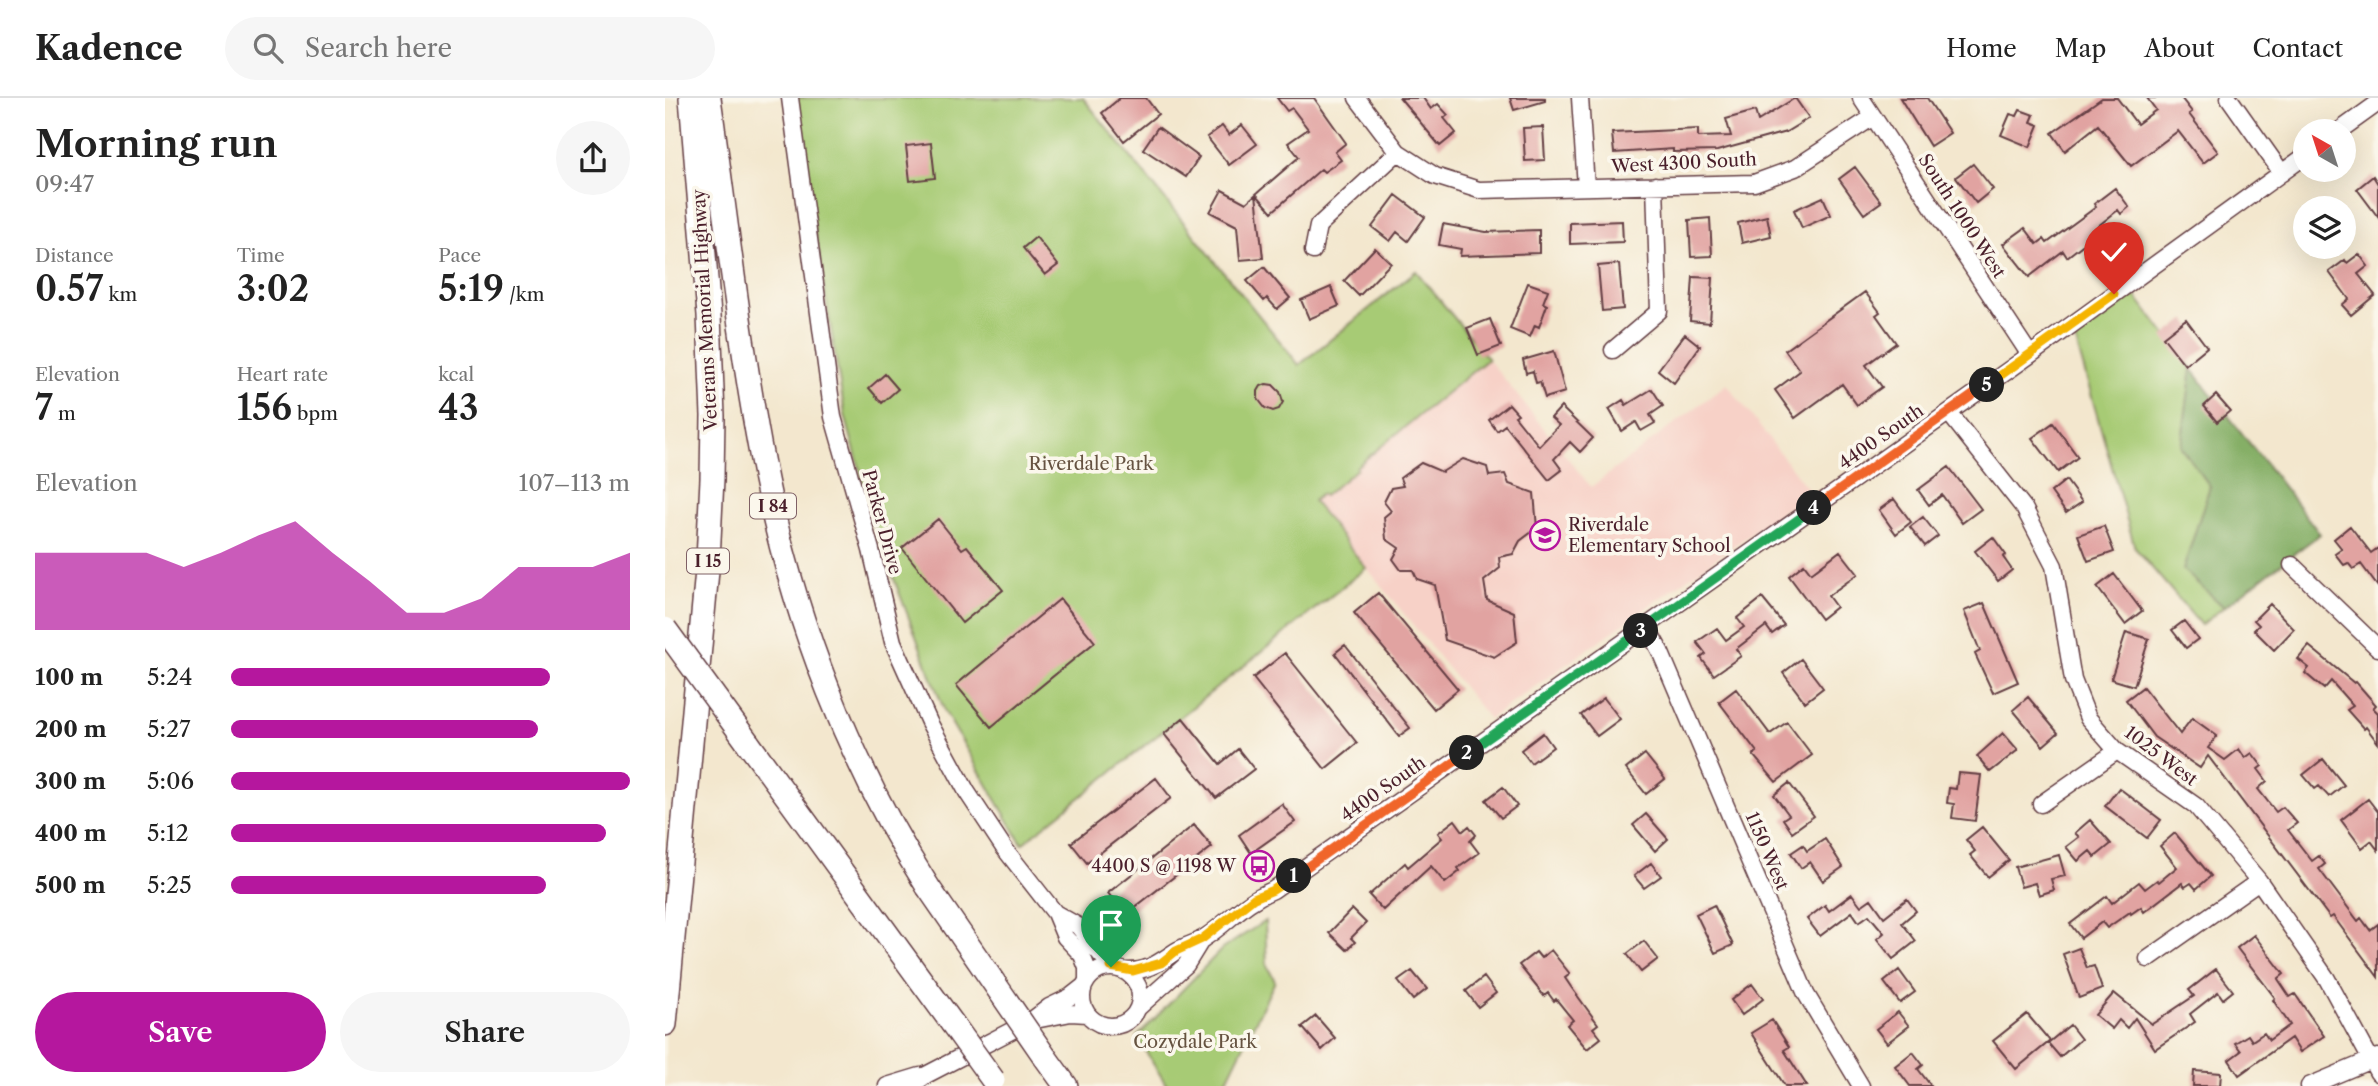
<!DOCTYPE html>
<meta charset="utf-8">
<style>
body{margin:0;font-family:"Libre Caslon Text",serif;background:#f6f6f6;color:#222;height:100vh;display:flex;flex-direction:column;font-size:26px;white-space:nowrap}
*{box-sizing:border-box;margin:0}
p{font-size:23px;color:#767676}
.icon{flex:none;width:38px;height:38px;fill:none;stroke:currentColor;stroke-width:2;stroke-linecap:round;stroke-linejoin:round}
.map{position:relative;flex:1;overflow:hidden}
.side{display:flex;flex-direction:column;background:#fff;width:665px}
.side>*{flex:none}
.needle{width:46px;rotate:321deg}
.fabs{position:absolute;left:1628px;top:21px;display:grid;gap:14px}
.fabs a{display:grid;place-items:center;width:63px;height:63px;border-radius:50%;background:#fff;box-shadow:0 7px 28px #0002;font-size:35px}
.pin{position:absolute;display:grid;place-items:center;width:60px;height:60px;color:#fff;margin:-72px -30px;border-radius:50% 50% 50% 0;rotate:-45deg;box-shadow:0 0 7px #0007}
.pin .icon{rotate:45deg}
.km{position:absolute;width:35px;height:35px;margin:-18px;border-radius:50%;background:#222;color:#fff;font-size:19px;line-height:35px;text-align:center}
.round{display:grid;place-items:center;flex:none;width:74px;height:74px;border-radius:37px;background:#f6f6f6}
.summary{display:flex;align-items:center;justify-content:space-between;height:119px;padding:0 35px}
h1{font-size:38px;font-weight:600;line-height:52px}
.metrics{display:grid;grid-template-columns:repeat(3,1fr);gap:10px;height:119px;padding:7px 35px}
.metrics div{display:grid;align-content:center}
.metrics b{font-size:35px;font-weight:600}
.metrics small{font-size:19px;font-weight:400}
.metrics p{font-size:19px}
.chart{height:196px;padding:14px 35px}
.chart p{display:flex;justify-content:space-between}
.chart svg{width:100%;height:126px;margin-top:7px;fill:#b5179e;opacity:.7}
.action{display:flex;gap:14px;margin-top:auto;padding:14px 35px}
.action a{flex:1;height:80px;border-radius:42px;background:#b5179e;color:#fff;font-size:28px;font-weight:600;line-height:80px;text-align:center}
.action a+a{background:#f6f6f6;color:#222}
ul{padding:0 35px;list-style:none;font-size:23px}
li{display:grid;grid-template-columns:112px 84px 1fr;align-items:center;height:52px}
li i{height:18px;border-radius:9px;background:#b5179e}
header{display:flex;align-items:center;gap:42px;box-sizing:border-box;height:98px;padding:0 35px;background:#fff;border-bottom:2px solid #e0e0e0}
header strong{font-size:33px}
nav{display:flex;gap:38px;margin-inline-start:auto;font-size:24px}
.search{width:490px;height:63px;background:#f6f6f6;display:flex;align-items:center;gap:18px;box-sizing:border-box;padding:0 24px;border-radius:38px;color:#767676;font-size:26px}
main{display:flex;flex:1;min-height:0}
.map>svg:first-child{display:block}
.built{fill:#f7d1c7}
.green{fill:#a7cb75;stroke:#787550;stroke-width:2}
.forest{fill:#85af66;stroke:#686748;stroke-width:2}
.building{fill:#e1a3a1}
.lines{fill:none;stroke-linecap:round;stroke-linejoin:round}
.minor-casing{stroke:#633d43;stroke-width:19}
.highway-casing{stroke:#633d43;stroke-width:26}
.minor{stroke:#fff;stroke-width:16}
.highway{stroke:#fff;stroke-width:23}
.highway-bridge-casing{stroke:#633d43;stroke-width:26;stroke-linecap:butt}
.highway-bridge{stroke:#fff;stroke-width:23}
.split-1-casing{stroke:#fff;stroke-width:14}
.split-2-casing{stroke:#fff;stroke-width:14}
.split-3-casing{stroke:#fff;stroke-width:14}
.split-4-casing{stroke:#fff;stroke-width:14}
.split-5-casing{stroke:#fff;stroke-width:14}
.split-6-casing{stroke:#fff;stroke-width:14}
.split-1{stroke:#f5b400;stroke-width:9}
.split-2{stroke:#f0652b;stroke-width:9}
.split-3{stroke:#22a559;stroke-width:9}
.split-4{stroke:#22a559;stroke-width:9}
.split-5{stroke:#f0652b;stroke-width:9}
.split-6{stroke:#f5b400;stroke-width:9}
.labels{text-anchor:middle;stroke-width:7;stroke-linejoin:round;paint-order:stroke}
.shield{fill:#fbf7ec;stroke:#7f6065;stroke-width:2}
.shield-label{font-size:16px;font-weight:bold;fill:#4a1f2b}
.street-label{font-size:18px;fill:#4a1f2b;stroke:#fbf7ec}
.park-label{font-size:18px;fill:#665341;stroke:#fbf7ec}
.poi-label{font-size:18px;fill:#4a1f2b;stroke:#fbf7ec;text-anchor:start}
</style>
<header>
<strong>Kadence</strong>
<div class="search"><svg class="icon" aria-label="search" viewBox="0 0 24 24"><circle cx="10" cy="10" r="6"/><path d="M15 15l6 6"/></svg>Search here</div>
<nav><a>Home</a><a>Map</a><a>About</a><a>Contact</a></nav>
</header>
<main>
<section class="side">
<div class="summary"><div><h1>Morning run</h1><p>09:47</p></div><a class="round"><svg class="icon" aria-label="share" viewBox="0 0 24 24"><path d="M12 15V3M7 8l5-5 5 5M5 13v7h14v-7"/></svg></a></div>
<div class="metrics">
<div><p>Distance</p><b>0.57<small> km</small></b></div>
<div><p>Time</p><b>3:02</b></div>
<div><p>Pace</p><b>5:19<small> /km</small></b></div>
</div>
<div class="metrics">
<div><p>Elevation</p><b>7<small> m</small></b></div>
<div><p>Heart rate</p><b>156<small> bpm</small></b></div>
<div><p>kcal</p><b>43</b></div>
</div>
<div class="chart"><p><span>Elevation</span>107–113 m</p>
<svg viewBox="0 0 160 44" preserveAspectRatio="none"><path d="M0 44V17L10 17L20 17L30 17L40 22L50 17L60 11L70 6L80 17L90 27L100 38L110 38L120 33L130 22L140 22L150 22L160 17V44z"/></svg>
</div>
<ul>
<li><b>100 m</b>5:24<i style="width:80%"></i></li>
<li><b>200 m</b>5:27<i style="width:77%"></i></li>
<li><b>300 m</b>5:06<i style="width:100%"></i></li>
<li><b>400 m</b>5:12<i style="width:94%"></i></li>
<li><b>500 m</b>5:25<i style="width:79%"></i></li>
</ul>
<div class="action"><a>Save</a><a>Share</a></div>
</section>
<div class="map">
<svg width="1713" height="988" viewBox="0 0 1713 988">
<rect width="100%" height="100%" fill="#fbf7ec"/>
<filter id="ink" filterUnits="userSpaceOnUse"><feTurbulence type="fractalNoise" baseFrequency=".0143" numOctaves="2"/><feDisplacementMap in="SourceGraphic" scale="14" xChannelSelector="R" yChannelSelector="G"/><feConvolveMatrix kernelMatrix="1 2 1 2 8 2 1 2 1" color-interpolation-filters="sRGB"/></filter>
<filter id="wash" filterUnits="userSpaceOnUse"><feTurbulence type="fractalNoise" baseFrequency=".00686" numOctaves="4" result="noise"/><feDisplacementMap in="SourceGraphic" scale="28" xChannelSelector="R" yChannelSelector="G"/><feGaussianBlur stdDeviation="1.57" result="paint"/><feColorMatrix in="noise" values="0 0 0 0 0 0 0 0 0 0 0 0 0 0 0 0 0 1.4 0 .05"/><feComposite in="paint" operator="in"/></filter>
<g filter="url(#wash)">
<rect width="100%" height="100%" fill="#f3e7ce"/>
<path class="built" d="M823 261 926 389 1062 286 1145 394 824 621 648 403Z"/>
<path class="green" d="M128 0H418L634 267 751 173 823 261 691 369 692 371 659 398 656 396 648 403 701 470 357 746 280 614 214 442 180 317Z
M1470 197 1527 271 1516 349 1545 388 1519 472 1559 509 1536 527 1470 450 1410 240Z
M600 823 602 868 610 883 559 988H502L472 939 557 851Z"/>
<path class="forest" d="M1527 271 1655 436 1559 509 1518 472 1545 388 1516 349Z"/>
<g id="blocks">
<path class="building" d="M455 0H481L493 16 459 43 437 15Z
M612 0H649L681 45 670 54 676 62 659 74 656 71 607 114 591 96 634 59 623 45 643 31 627 10 622 13Z
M735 0H758L766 11 773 6 783 17 779 20 791 35 775 48Z
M845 0H880V3L849 12Z
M1130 0 1144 20 1121 34 1052 53 1008 54V51L949 55 947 35 1033 31V39L1066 38 1061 21 1090 13 1093 23Z
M1235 0H1262L1285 35 1265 48Z
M1437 0H1452L1472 26 1491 12 1482 0H1516L1527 14 1524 16 1553 54 1538 65 1513 33 1466 68 1433 27 1400 53 1387 35Z
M1355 12 1369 17 1366 24 1374 27 1365 49 1336 37 1345 16 1352 18Z
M577 27 592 46 564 67 542 39 557 28 564 37Z
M493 29 534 59 521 79 478 51Z
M878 29 880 62 860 63 858 30Z
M266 45 270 80 245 83 241 48Z
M1308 66 1328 91 1311 105 1291 79Z
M1190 69 1216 104 1199 116 1174 81Z
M1708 78 1713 86V119L1692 91Z
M1450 90 1464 109 1456 116 1453 112 1427 133 1430 137 1402 159 1398 153 1364 179 1338 146 1360 130 1372 146 1379 141 1382 145 1431 109 1429 106Z
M557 92 581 105 591 96 598 160 575 162 572 128 545 114Z
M731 97 760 119 743 143 732 134 725 143 707 129Z
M1158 99 1166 117 1137 130 1129 112Z
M1102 118 1106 138 1077 145 1073 125Z
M1045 120 1047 158 1026 159 1024 122Z
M957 123 958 144 905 146V125Z
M778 126 821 134 874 132V155L795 158 796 151 774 147Z
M371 139 393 167 380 177 358 150Z
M710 150 726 165 694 198 679 183Z
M1694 156 1703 168 1693 176 1710 197 1686 217 1677 207 1684 201 1664 174 1680 162 1682 165Z
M954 166 958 211 937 213 933 168Z
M599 169 625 200 612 211 602 200 599 203 582 183Z
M1028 179 1048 180 1045 225 1025 223Z
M863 185 883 192 878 205 882 207 874 229 870 227 865 239 845 231Z
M666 189 674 208 644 221 636 202Z
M1200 194 1215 214 1211 217 1231 245 1201 267 1217 289 1192 307 1177 286 1130 320 1110 292 1135 273 1120 252Z
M825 221 836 248 813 257 802 230Z
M1521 221 1542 249 1520 267 1498 239Z
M1020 236 1035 248 1009 285 993 272Z
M889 253 900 294 880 300 875 284 871 285 868 273 861 275 858 262Z
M220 276 233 291 217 305 204 290Z
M601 286 608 287 615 294 618 304 614 311 608 313 600 310 593 301V293L596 288Z
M987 291 998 308 985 317 990 325 976 333 971 324 957 333 944 311 958 302 961 307Z
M1551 297 1565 313 1552 324 1539 308Z
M844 306 853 316 850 318 874 348 894 327 886 320 896 309 928 340 915 354 905 344 889 361 897 372 884 382 840 327 832 333 824 322Z
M1388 325 1413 359 1393 374 1367 340Z
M798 361 822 369 824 378 840 376 844 386 869 395 872 430 855 443 848 456 834 459 835 470 819 483 822 502 849 514 852 544 829 559 780 542 770 487 752 481 748 472H736L728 461 734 450 721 441 719 419 726 413 719 404 726 390 738 388 735 380 756 365 777 374Z
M1284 369 1316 411 1297 425 1277 397 1264 407 1253 392Z
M1401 382 1417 404 1401 415 1386 394Z
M1229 401 1246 424 1231 436 1214 412Z
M1258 419 1273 438 1260 448 1245 429Z
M273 421 297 451 302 448 338 492 297 525 237 450Z
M1439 428 1449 454 1423 463 1413 437Z
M1685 428 1706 455 1713 450V489L1696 466 1688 471 1683 465 1679 467 1670 456 1677 451 1669 441Z
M1328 439 1341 457 1338 459 1347 472 1333 483 1310 453Z
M1175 453 1193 476 1163 498 1171 509 1156 521 1124 478 1139 466 1146 475Z
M1449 476 1477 513 1460 526 1432 489Z
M713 495 793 591 769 611 689 515Z
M1097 500 1119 527 1107 536 1101 528 1071 551 1076 558 1049 577 1036 560 1041 556 1032 544 1052 530 1061 542 1079 529 1072 520Z
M395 501 430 544 326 629 291 587Z
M1319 505 1353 584 1328 595 1310 556 1315 553 1299 513Z
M1605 506 1629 531 1609 552 1589 532 1594 527 1589 522Z
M1519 523 1533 541 1521 550 1507 532Z
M1461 534 1484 541 1469 588 1446 581Z
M680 547 745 630 734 638 670 555Z
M1644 548 1689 585 1691 584 1711 607 1708 610 1713 615V645L1701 629 1699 631 1682 612 1688 608 1666 583 1659 591 1640 575 1644 570 1633 561Z
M620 555 692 645 660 671 588 580Z
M1136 561 1158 590 1140 604 1118 575Z
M1478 589 1515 636 1527 620 1552 638 1543 650 1560 662 1574 651 1580 660 1587 655 1597 668 1593 671 1602 683 1593 691 1611 714 1618 709 1632 725 1623 732 1647 763 1654 758 1660 766 1654 771 1693 823 1696 820 1705 832 1713 826V879L1668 818 1665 820 1543 658 1535 670 1489 639 1461 602Z
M1071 591 1105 636 1122 624 1147 657 1111 684 1088 657 1092 654 1054 604Z
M1363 599 1393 635 1378 648 1348 612Z
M939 600 955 621 932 638 916 617Z
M518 620 555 666 573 651 589 671 551 700 499 636Z
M878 635 888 649 866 665 856 652Z
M1338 635 1353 652 1325 674 1312 658Z
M980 656 1000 681 981 696 961 671Z
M1658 661 1679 687 1664 699 1654 688 1650 691 1638 677Z
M1293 675 1316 677 1310 723 1287 720 1289 706 1282 705 1284 690 1291 691Z
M491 680 506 700 422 765 406 745Z
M1124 685 1149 718 1127 734 1118 721 1124 717 1109 697Z
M838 689 852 708 836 720 821 702Z
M1454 690 1496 722 1482 740 1440 708Z
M1703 701 1713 714V752L1706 743 1697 750 1676 722Z
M617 706 630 724 586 755 574 737Z
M981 716 1003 741 990 753 968 727Z
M790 722 798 733 804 728 811 737 805 743 814 755 793 770 795 773 780 785 766 768 718 812 704 797 740 765 743 769 777 740 773 735Z
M1425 722 1446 746 1430 759 1425 753 1413 763 1401 749 1414 739 1410 735Z
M529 727 547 749 460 817 443 795Z
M1317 729 1344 762 1323 779 1305 757 1310 753 1301 742Z
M1510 735 1546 778 1531 791 1526 785 1520 789 1517 785 1479 814 1476 809 1466 816 1465 814 1442 830 1437 824 1416 840 1405 826 1442 798 1447 805 1474 784 1480 791 1492 782 1494 784 1512 769 1495 748Z
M1160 741 1178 769 1158 783 1145 764 1136 770 1126 755 1138 747 1142 753Z
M1394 757 1400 778 1386 781 1389 792 1374 797 1370 785 1356 789 1350 769Z
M986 765 996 778 979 790 969 778Z
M1187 796 1196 808 1206 801 1219 819 1242 801 1251 813 1237 825 1251 843 1228 861 1212 841 1219 835 1204 817 1194 824 1187 814 1155 838 1142 821 1160 807 1164 813Z
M1049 807 1068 847 1050 855 1031 816Z
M687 811 701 825 686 840 690 844 682 852 664 835Z
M1589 837 1619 876 1613 881 1625 899 1630 896 1659 938 1635 954 1626 940 1574 977 1564 962 1576 953 1570 945 1583 937 1587 943 1599 935 1604 942 1625 927 1608 902 1610 900 1572 850Z
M979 843 993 861 976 874 962 856Z
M1414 850 1422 870 1429 868 1437 891 1414 900 1398 856Z
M886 852 905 876 900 880 906 889 933 926 928 930 936 940 922 951 902 927 908 922 891 901 889 903 883 895 879 898 854 867 871 854 876 860Z
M1551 871 1568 893 1558 901 1553 894 1525 916 1530 924 1490 951 1470 920 1462 930 1454 922 1447 931 1430 917 1449 895 1487 926 1529 898 1524 892Z
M1234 872 1250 894 1235 905 1219 884Z
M747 873 762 891 748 902 733 883Z
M819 879 831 895 813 909 801 893Z
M1087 886 1098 901 1077 917 1066 902Z
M1233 914 1244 928 1222 945 1211 931Z
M1362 916 1385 943 1351 971 1328 943Z
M651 918 670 940 657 952 637 929Z
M1107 922 1124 949 1119 952 1142 988H1120L1086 935Z
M1405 927 1416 941 1395 959 1383 945Z
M1248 954 1258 967 1253 971 1266 988H1245L1230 968Z
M1529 973 1556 975 1555 988H1528Z"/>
</g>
</g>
<g filter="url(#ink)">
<use href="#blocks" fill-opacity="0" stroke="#633d43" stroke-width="2"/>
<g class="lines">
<g class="minor-casing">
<path id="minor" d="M125 0 168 319 206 452 228 544 264 624 302 694 339 750 390 815 400 839 417 857 422 870V882
M692 0 733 54 770 78 814 92 1089 85 1130 70 1208 19
M915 0 921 89
M1196 0 1365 257
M1564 0 1617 75
M1674 33 1713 5
M648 153 653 128 733 54
M948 252 994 213 990 87
M1284 315 1359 410 1389 468 1408 582 1423 620 1452 653 1531 708 1594 783 1662 881 1713 975
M1627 467 1713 550
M982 529 995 553 1141 896 1196 988
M1376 706 1452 653
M390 815 413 828 436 857 452 870
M1483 861 1594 783
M417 899a29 29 0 1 1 58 0a29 29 0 1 1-58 0Z
M461 873C483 874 494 864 511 853 519 848 528 846 536 842 563 826 576 805 608 792L1365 257 1640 58
M474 909 521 867 537 841
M370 922 406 915 422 916
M222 988 255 978
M246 988 261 977 367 922 384 909 405 899 419 888
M1644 988 1713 959"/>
</g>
<g class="highway-casing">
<path id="highway" d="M44 0C62 127 76 256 101 382 130 524 185 667 263 789
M83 645 287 925
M0 926 43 462 47 381 48 318 44 217 26 0
M380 959 401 988"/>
</g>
<use href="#minor" class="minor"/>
<use href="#highway" class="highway"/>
<g class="highway-bridge-casing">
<path id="highway-bridge" d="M0 531 83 645
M263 789 380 959
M287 925 328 982"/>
</g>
<use href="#highway-bridge" class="highway-bridge"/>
</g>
</g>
<g class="lines" filter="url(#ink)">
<g class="split-1-casing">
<path id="split-1" d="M446 869 468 873 496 865 511 853 537 841 589 800 608 792 629 778"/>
</g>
<g class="split-2-casing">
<path id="split-2" d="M629 778 802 655"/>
</g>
<g class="split-3-casing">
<path id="split-3" d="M802 655 976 533"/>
</g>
<g class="split-4-casing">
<path id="split-4" d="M976 533 1149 410"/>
</g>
<g class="split-5-casing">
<path id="split-5" d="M1149 410 1322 287"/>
</g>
<g class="split-6-casing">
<path id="split-6" d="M1322 287 1449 196"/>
</g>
<use href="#split-1" class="split-1"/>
<use href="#split-2" class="split-2"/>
<use href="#split-3" class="split-3"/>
<use href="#split-4" class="split-4"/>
<use href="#split-5" class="split-5"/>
<use href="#split-6" class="split-6"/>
</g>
<defs>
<g id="school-ring" transform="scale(1.575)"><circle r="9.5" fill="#fbf7ec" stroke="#b5179e" stroke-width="1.5"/><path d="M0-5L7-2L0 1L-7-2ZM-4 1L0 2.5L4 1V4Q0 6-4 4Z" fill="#b5179e"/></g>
<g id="bus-ring" transform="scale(1.575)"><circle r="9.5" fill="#fbf7ec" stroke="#b5179e" stroke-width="1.5"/><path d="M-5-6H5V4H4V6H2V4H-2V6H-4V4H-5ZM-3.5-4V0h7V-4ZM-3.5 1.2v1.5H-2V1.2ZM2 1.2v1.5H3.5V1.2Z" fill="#b5179e"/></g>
</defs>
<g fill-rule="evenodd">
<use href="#school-ring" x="880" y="437"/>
<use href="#bus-ring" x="594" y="768"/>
</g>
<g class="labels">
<g class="shield">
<rect x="85" y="395.5" width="46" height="25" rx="5"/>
<rect x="22" y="450.5" width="42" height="25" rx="5"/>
</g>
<g class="shield-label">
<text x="108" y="414">I 84</text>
<text x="43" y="469">I 15</text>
</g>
<g class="street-label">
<text transform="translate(1019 65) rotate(-3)" y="6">West 4300 South</text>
<text transform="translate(1297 118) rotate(57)" y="6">South 1000 West</text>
<text transform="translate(40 212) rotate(-93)" y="6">Veterans Memorial Highway</text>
<text transform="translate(1216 339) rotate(-35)" y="6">4400 South</text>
<text transform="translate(217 424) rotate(75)" y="6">Parker Drive</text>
<text transform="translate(1496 658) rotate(37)" y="6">1025 West</text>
<text transform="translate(718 691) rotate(-35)" y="6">4400 South</text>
<text transform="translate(1102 753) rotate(67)" y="6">1150 West</text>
</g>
<g class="park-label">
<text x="426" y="372">Riverdale Park</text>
<text x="530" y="950">Cozydale Park</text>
</g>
<g class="poi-label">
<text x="903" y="433">Riverdale<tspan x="903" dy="21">Elementary School</tspan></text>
<text x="571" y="774" text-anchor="end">4400 S @ 1198 W</text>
</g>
</g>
</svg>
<div class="fabs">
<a><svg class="needle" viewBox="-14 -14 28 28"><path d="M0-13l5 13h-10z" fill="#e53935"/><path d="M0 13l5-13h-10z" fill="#767676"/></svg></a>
<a><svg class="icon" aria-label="layers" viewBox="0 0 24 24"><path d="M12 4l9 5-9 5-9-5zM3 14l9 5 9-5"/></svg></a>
</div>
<div class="pin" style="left:446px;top:869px;background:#1e9e55"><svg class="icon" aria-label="arrive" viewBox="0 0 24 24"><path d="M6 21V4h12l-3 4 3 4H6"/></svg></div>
<div class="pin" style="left:1449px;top:196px;background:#d93025"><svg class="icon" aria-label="check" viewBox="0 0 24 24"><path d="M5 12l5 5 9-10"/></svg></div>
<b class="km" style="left:629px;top:778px">1</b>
<b class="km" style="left:802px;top:655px">2</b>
<b class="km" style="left:976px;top:533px">3</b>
<b class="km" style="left:1149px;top:410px">4</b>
<b class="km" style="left:1322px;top:287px">5</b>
</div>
</main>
